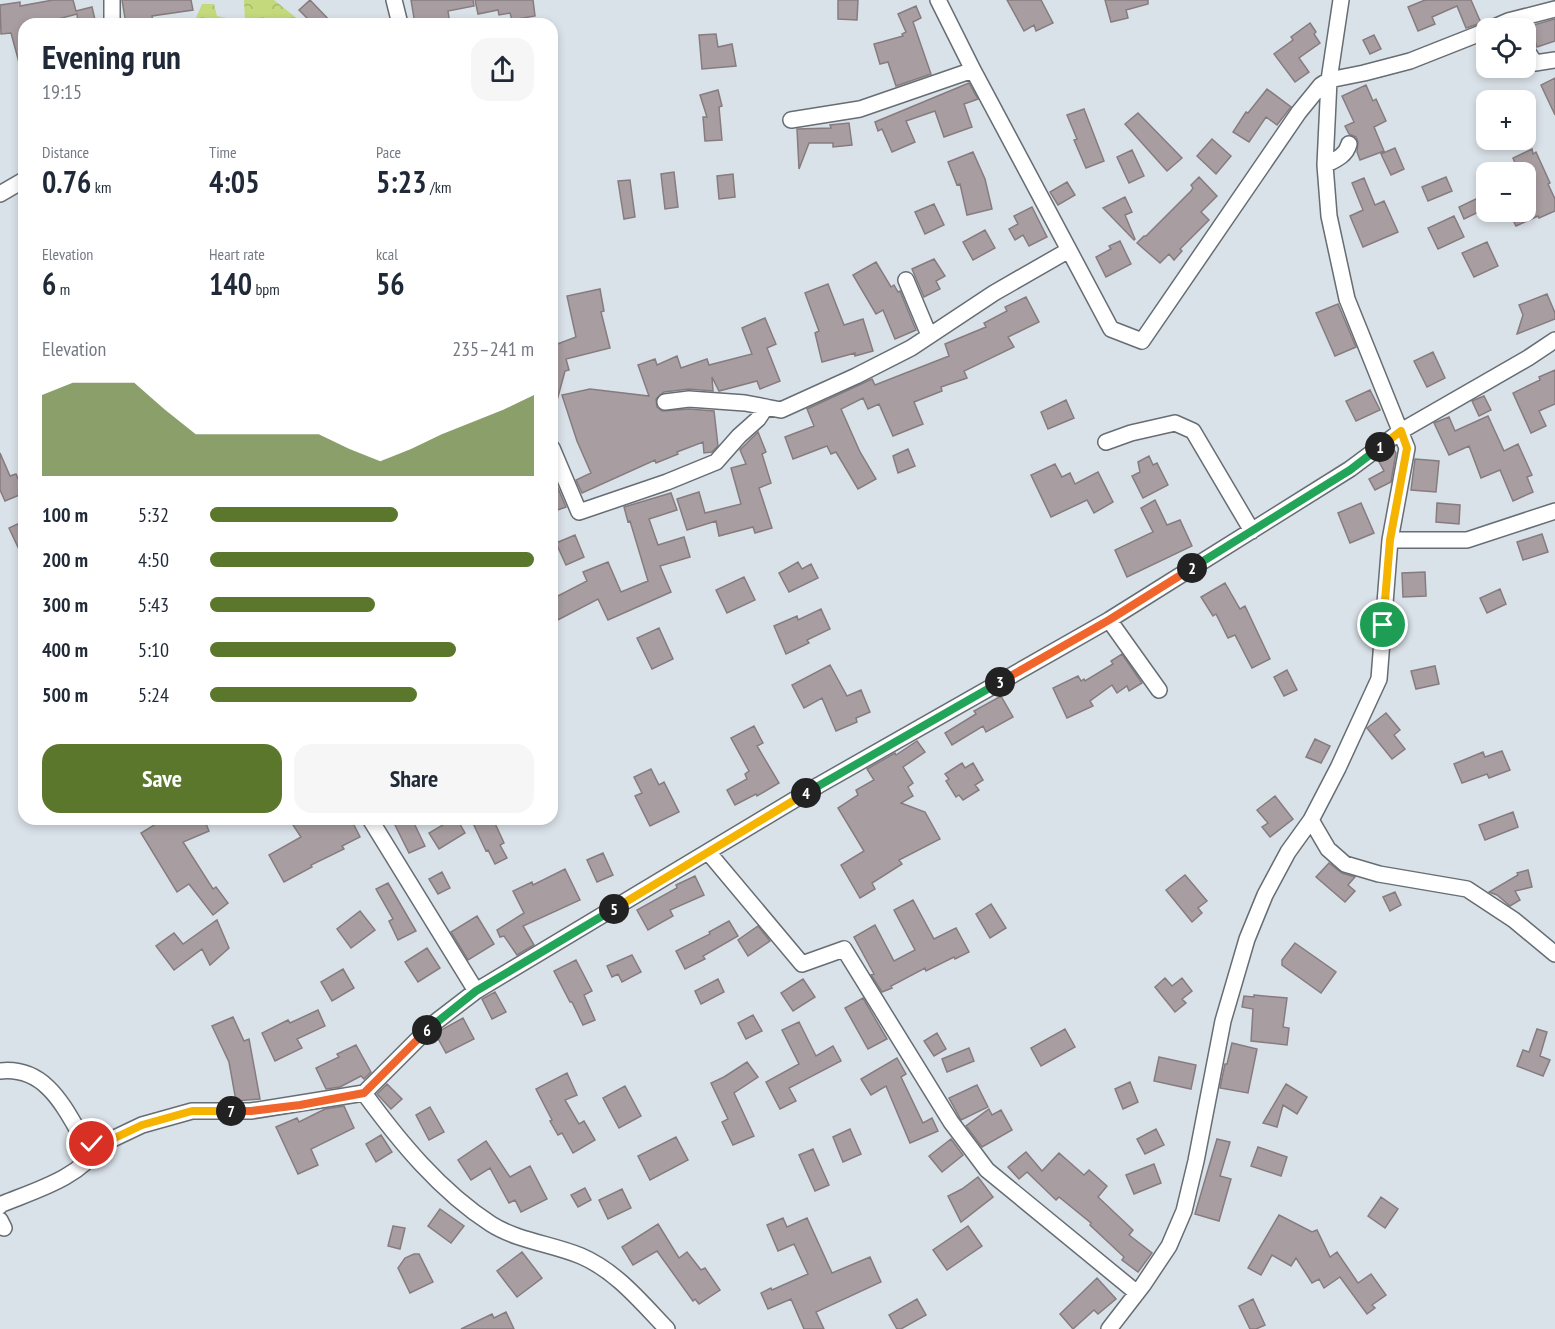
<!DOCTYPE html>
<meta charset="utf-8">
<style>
body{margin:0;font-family:"PT Sans Narrow",sans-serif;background:#f6f6f7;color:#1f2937;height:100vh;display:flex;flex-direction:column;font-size:22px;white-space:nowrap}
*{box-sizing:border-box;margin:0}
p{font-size:20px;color:#747a83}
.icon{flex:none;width:33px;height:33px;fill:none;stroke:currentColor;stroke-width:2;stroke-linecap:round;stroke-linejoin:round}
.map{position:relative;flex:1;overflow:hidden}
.drawer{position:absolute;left:18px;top:18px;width:540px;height:807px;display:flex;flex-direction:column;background:#fff;border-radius:18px;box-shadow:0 3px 9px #0003}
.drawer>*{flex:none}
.tools{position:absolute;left:1476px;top:18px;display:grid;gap:12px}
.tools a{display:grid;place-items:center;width:60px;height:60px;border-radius:12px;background:#fff;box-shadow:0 3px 9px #0003;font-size:30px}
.pin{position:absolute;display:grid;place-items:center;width:51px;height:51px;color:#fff;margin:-26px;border:3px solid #fff;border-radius:50%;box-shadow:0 2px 6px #0007}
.km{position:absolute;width:30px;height:30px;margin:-15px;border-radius:50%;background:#222;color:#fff;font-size:16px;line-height:30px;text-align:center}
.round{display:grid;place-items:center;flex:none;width:63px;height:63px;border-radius:18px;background:#f6f6f7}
.overview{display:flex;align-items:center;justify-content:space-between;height:102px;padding:0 24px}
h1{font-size:33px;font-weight:700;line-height:45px}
.figures{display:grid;grid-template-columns:repeat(3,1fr);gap:9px;height:102px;padding:6px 24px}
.figures div{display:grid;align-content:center}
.figures b{font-size:30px;font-weight:700}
.figures small{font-size:16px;font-weight:400}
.figures p{font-size:16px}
.chart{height:168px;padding:12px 24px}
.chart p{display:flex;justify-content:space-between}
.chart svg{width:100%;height:108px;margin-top:6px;fill:#5a772c;opacity:.7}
.button{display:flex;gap:12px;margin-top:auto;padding:12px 24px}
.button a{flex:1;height:69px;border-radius:18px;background:#5a772c;color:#fff;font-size:24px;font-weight:700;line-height:69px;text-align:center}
.button a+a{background:#f6f6f7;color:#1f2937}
ul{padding:0 24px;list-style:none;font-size:20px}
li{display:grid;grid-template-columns:96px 72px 1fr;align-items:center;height:45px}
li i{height:15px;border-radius:8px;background:#5a772c}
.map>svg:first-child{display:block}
.forest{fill:url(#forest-crowns)}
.building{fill:#a89ea1;stroke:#867c7f;stroke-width:1.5}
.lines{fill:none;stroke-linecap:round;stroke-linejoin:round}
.minor-casing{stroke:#666d73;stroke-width:18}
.minor{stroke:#fff;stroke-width:15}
.split-1-casing{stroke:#fff;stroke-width:12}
.split-2-casing{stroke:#fff;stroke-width:12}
.split-3-casing{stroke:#fff;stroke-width:12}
.split-4-casing{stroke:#fff;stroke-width:12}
.split-5-casing{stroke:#fff;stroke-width:12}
.split-6-casing{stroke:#fff;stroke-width:12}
.split-7-casing{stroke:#fff;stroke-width:12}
.split-8-casing{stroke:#fff;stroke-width:12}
.split-1{stroke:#f5b400;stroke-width:8}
.split-2{stroke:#22a559;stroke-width:8}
.split-3{stroke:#f0652b;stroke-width:8}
.split-4{stroke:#22a559;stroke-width:8}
.split-5{stroke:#f5b400;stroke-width:8}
.split-6{stroke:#22a559;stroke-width:8}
.split-7{stroke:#f0652b;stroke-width:8}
.split-8{stroke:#f5b400;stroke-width:8}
</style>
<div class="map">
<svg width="1555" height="1329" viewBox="0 0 1555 1329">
<defs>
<pattern id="forest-crowns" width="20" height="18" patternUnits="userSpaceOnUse" patternTransform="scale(1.5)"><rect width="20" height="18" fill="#c4d97b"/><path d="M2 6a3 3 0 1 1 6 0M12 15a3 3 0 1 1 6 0" fill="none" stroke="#a7b96a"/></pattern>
</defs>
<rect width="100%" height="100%" fill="#dae2e9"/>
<path class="forest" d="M244 0H274L304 24H159V19L196 18 202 4H214L217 16 245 22Z"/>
<path class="building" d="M53 0H73L76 11 92 7 96 24H78L77 14 54 20V24H24V66H20L11 33 1 34 0 5 20 2V6Z
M122 0H191L193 10 152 16 153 21 126 24Z
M310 0 333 24H313L299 10Z
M411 0H473L474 6 448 11 450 24H415Z
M475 0H533L535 16 512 20 510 13 499 15 498 10 478 14Z
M838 0H858L857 20 838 19Z
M1007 0H1041L1053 23 1036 31 1034 25 1024 31Z
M1105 0H1148V4L1126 10 1128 18 1111 22Z
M1425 0H1471L1481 23 1466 28 1457 6 1432 17 1435 24 1418 31 1408 7Z
M916 6 921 18 913 22 931 74 896 86 888 62 880 64 874 44 903 36 902 34 906 32 898 14Z
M1555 19V41L1537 47 1530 26Z
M1310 23 1316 32 1314 34 1320 43 1299 58 1309 72 1295 82 1274 54 1293 40 1291 37Z
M716 34 718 47 732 44 736 66 702 69 699 35Z
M1374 35 1381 49 1370 54 1363 40Z
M1555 78V115L1541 85Z
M969 83 978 99 964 104 972 127 944 137 935 111 906 121 915 142 892 152 882 129 878 131 875 122Z
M1366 85 1373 101 1376 99 1386 121 1374 127 1384 151 1360 160 1357 152 1358 142 1356 137 1349 134 1345 126 1354 122 1342 96Z
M1267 89 1291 107 1277 125 1266 117 1249 142 1233 132 1246 112 1248 113Z
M718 90 722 106 719 107 722 140 705 141 703 117H707L700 95Z
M1084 109 1104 161 1086 168 1074 140 1077 139 1067 115Z
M1138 113 1182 158 1167 171 1125 124Z
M849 123 852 145 833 147V143H809L799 169 797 129 831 128 830 125Z
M1212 139 1231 156 1216 174 1197 156Z
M1395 148 1404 169 1391 175 1381 154Z
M1532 149 1533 154 1536 152 1550 183 1548 184 1555 199V211L1539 218 1538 216 1516 226 1509 212H1526V202L1531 198 1526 186V176L1533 172H1519L1513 158Z
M1132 150 1144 176 1129 183 1117 157Z
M973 152 985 179 992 209 967 215 960 184 957 185 948 162Z
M674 172 678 207 665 209 661 174Z
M733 174 735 197 719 199 717 176Z
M1199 177 1217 196 1201 212 1209 220 1180 249 1182 251 1174 260 1169 254 1160 263 1137 243 1144 236H1146L1191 191 1193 188 1191 185Z
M1446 177 1452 191 1428 201 1422 187Z
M1364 178 1375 205 1384 201 1398 232 1363 247 1350 216 1363 210 1352 183Z
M630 180 635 217 624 219 618 181Z
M1067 182 1075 195 1058 205 1050 192Z
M1125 197 1132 212 1125 215 1135 239 1134 240 1103 208Z
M1480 197 1485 209 1464 219 1459 207Z
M934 204 944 225 925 234 915 212Z
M1032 207 1047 237 1029 246 1023 235 1015 240 1009 229 1018 224 1014 216Z
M1454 216 1464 237 1438 249 1428 228Z
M985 230 995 248 973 260 963 242Z
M1120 241 1131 264 1106 277 1096 257 1111 249 1109 246Z
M1487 242 1498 266 1474 277 1462 253Z
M934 259 945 276 936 281 940 289 924 297 912 269Z
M876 262 891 287 894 285 898 292 900 291 916 330 895 339 883 310 876 314 853 275Z
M828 284 844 325 863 319 873 351 855 356V353L822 362 815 333 819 331 805 293Z
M600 289 604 311 601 312 610 348 566 359 569 370 565 371 556 404 552 403V346L576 337 567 296Z
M1547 294 1555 313V319L1517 334 1523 315 1519 305Z
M1026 297 1039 322 1008 337 1014 347 964 371 967 378 941 387 942 391 914 402 923 424 893 436 879 404 868 409 863 398 841 409 860 452 876 479 858 489 836 452 831 454 827 446 793 459 785 437 814 426 807 409 872 379 875 385 949 356 945 344 986 327 984 323 1007 311 1005 307Z
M1338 304 1356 347 1335 356 1316 313Z
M765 318 776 344 767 348 780 381 760 389 757 381 719 391 712 377 713 391 689 389 664 392 656 399 657 407 662 411 689 409 714 411 718 446 712 452 704 453 703 442 677 452 678 454 656 463 655 460 582 493 576 480 591 473 577 441 562 395 590 389 649 396 638 365 655 359 657 365 677 356 681 368 707 359 709 365 752 354 742 328Z
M1433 352 1445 378 1427 387 1414 361Z
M1555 370V404L1539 411 1546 426 1531 433 1513 393 1540 380 1539 377Z
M1370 390 1380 410 1356 421 1346 401Z
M1484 396 1491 410 1479 416 1472 401Z
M1066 400 1074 418 1048 429 1041 412Z
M1488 416 1504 451 1518 444 1532 475 1527 477 1533 492 1513 501 1500 470 1481 478 1469 446 1449 455 1434 423 1449 417 1455 431Z
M758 432 766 452 762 454 771 483 759 488 772 528 755 533 753 527 719 536 716 521 687 530 677 499 699 492 705 513 741 504 731 468 746 464 740 450Z
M908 449 915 466 898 473 893 456Z
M1394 450 1396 453 1391 482 1375 490 1369 479 1384 471 1378 460Z
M0 453 10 476 16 474 24 493 5 501 0 490Z
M1149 456 1153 465 1157 463 1168 485 1143 498 1132 476 1140 472 1138 462Z
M1415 459 1439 461 1436 492 1411 490Z
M1055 464 1062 477 1070 473 1075 484 1098 472 1113 502 1094 513 1087 500 1051 517 1031 475Z
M552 474 566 507 552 512Z
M671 493 677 510 649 519 658 545 684 537 690 557 660 566 671 592 608 620 598 599 552 623V599L587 581 583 572 608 562 621 592 648 581 630 521 628 522 624 507Z
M1155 500 1167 525 1180 520 1192 546 1127 577 1115 550 1153 532 1141 508Z
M1361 503 1374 533 1350 543 1338 513Z
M1437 503 1460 505 1459 524 1436 522Z
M24 521V560L9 528Z
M1542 534 1548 552 1523 560 1517 542Z
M575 535 584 557 566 565 556 543Z
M798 562 802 569 811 564 818 578 789 592 779 573Z
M1425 572 1426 596 1403 597 1402 573Z
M744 577 755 600 727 613 716 590Z
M1225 583 1240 609 1245 606 1270 659 1252 668 1235 635 1228 638 1216 614 1213 616 1201 597Z
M1500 589 1506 604 1487 613 1480 598Z
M821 609 830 629 807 640 809 643 786 654 774 626 797 616 798 620Z
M659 628 673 659 652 669 637 638Z
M1122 654 1142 683 1129 691 1127 686 1117 693 1112 685 1090 701 1093 706 1067 718 1053 688 1078 676 1081 681 1084 679 1085 681 1113 664 1111 661Z
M830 665 847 696 861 690 870 712 856 718 857 722 836 731 822 698 804 708 792 685Z
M1435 666 1439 684 1416 689 1411 671Z
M1287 670 1297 690 1284 696 1274 677Z
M1001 696 1013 717 986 732 983 726 952 745 945 733 976 714 974 711Z
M1386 713 1400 730 1394 735 1405 749 1392 759 1367 728Z
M754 726 763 743 757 746 779 783 757 796 756 794 735 805 727 790 747 779 745 774 749 771 731 738Z
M1315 739 1330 746 1321 763 1306 757Z
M917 741 925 752 903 767 913 783 908 787 913 796 901 803 925 812 940 839 899 860 902 864 872 883 875 889 860 898 841 865 864 851 838 808 858 795 856 790 874 780 867 769 895 753 896 755Z
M1502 751 1510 770 1489 778 1487 774 1462 783 1454 764 1483 752 1485 757Z
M962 763 965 768 973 763 983 780 975 785 979 790 963 800 959 795 956 797 946 781 949 779 945 774Z
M651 769 659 785 664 782 679 812 650 826 635 796 642 793 634 777Z
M1275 796 1293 819 1270 837 1262 827 1268 823 1257 810Z
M1513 812 1518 827 1485 840 1479 825Z
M164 819H204L209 831 183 842 213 889 216 887 228 903 213 915 189 884 177 892 141 833Z
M289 819H351L360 837 342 846 344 849 311 865 312 867 284 882 269 855 301 837Z
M392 819H412L425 846 409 853Z
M453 819H457L465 833 439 849 429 833Z
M471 819H493L504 843 500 845 507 858 495 864 488 850 486 851Z
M603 853 613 875 597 882 587 860Z
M1329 863 1342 873 1355 877 1348 885 1355 891 1345 902 1316 877Z
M565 869 580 900 523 926 534 945 517 955 504 936 500 937 497 930 524 913 513 891 532 882 533 885Z
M1528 870 1532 887 1515 891 1520 900 1510 906 1497 895 1489 892 1518 875 1517 873Z
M442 872 450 888 438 894 429 879Z
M1185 875 1207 901 1198 908 1202 913 1192 922 1166 890Z
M695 876 704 895 670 910 673 916 648 930 637 910 677 888 676 885Z
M388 883 416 931 398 940 389 921 393 919 376 889Z
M1395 892 1401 905 1390 911 1383 897Z
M913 900 934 939 956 928 969 952 955 959 954 957 926 971 925 968 891 986 892 988 882 992 871 975 874 974 854 937 875 925 894 961 915 950 894 910Z
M991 904 1006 928 990 938 976 914Z
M360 911 375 930 351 948 337 929Z
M477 916 494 944 468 960 451 932Z
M217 920 229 948 210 965 202 949 174 970 156 946 174 933 183 944Z
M729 921 738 936 703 956 705 959 685 969 676 951 710 934 709 932Z
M758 926 770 941 748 956 738 940Z
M1295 943 1336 972 1321 993 1282 965V960Z
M427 948 440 968 418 982 405 962Z
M632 955 641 972 622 982 618 974 612 977 607 966Z
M576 960 592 991 584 995 595 1020 583 1025 572 1002H570L554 971Z
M343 969 354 988 332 1001 321 982Z
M1165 978 1172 986 1182 978 1192 991 1182 999 1186 1003 1175 1012 1155 987Z
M718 979 724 992 701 1004 695 991Z
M803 979 815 997 793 1011 781 993Z
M495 992 506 1012 492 1019 482 999Z
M1254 995 1287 998 1283 1027 1289 1028 1287 1045 1251 1041 1253 1009 1242 1007 1244 996 1254 997Z
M863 998 887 1039 868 1049 845 1008Z
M318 1010 325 1026 297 1039 302 1048 275 1061 262 1033 288 1020 290 1023Z
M753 1015 762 1031 746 1039 738 1023Z
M233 1017 244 1041 249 1039 260 1099 236 1101 229 1062 212 1026Z
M463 1018 474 1039 446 1053 436 1035 443 1029Z
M799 1022 816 1056 833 1046 841 1061 789 1088 796 1101 780 1109 766 1082 799 1064 782 1030Z
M1065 1029 1075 1047 1041 1066 1031 1048Z
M1537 1029 1547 1032 1540 1056 1550 1060 1543 1076 1517 1066 1523 1050 1529 1052Z
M937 1033 946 1049 934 1056 924 1041Z
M1232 1043 1257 1049 1248 1093 1220 1088 1225 1064H1227Z
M356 1045 371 1072 364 1079 361 1076 340 1087 326 1089 316 1068 339 1057 337 1054Z
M969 1048 974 1061 947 1072 942 1059Z
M1159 1057 1196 1065 1191 1089 1154 1081Z
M897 1058 906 1074 901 1077 923 1123 932 1118 938 1131 910 1143 886 1086 871 1095 861 1079Z
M747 1062 758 1077 734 1093 754 1136 733 1145 722 1122 728 1119 711 1083 724 1077Z
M567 1073 577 1095 565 1100 579 1124 584 1121 595 1140 573 1153 562 1133 558 1135 550 1121 552 1120 536 1089Z
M1130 1082 1138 1102 1123 1109 1115 1089Z
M387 1084 402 1099 391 1109 377 1094Z
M1286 1084 1307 1097 1297 1114 1283 1105 1277 1127 1263 1123Z
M977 1085 988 1107 961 1120 949 1098Z
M625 1086 641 1116 619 1128 603 1098Z
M344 1106 354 1128 311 1149 318 1165 298 1174 276 1127 297 1118 299 1122 325 1109Z
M430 1107 444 1132 429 1140 416 1115Z
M989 1109 992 1115 1001 1110 1012 1130 982 1147 966 1126Z
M850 1129 861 1154 843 1162 833 1137Z
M1156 1129 1164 1145 1145 1154 1137 1139Z
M381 1135 392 1152 376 1162 366 1144Z
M676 1137 688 1160 650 1180 638 1156Z
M951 1139 963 1155 942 1172 929 1156Z
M1217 1139 1230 1142 1220 1176 1231 1179 1219 1221 1195 1214Z
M486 1141 510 1177 530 1166 547 1199 521 1212 515 1200 509 1203 490 1168 471 1180 458 1160Z
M1258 1147 1287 1157 1281 1176 1251 1166Z
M813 1149 829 1185 815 1191 799 1155Z
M1026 1152 1042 1171 1059 1153 1084 1175 1089 1170 1107 1186 1098 1197 1133 1230 1129 1235 1152 1253 1138 1272 1122 1260 1124 1257 1090 1225 1091 1223 1059 1197 1056 1200 1027 1172 1019 1179 1008 1167Z
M1154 1164 1161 1183 1134 1194 1126 1175Z
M978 1177 993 1197 961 1222 948 1196 962 1189Z
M585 1188 591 1200 578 1207 571 1195Z
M622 1189 631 1208 608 1219 599 1200Z
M1381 1197 1398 1209 1385 1228 1368 1216Z
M440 1209 464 1226 451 1243 428 1226Z
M1279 1215 1312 1232 1317 1230 1330 1257 1337 1252 1358 1283 1371 1274 1386 1295 1372 1305 1375 1308 1367 1314 1340 1277 1324 1288 1319 1279 1312 1283 1296 1258 1291 1266 1272 1255 1261 1275 1248 1268Z
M783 1218 787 1227 807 1218 832 1273 870 1257 881 1282 816 1312 824 1329H804L791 1299 768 1309 761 1293 771 1288 772 1290 808 1274 794 1244 778 1251 767 1225Z
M658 1224 679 1258 687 1252 701 1270 705 1268 720 1290 699 1304 695 1299 693 1301 657 1251 633 1265 622 1247Z
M393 1226 405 1228 400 1249 388 1246Z
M968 1226 982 1246 947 1270 933 1250Z
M522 1252 542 1278 517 1297 497 1271Z
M414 1254H419L433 1282 410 1293 398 1268 405 1258Z
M1097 1278 1116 1299 1098 1314 1094 1310 1073 1329 1060 1314Z
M917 1299 926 1315 901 1329H897L889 1315Z
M1253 1299 1265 1325 1256 1329H1250L1239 1306Z
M506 1312 514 1329H461L492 1314 494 1318Z"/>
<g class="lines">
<g class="minor-casing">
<path id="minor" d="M112 0V24
M394 0 400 24
M1492 28 1508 21 1555 9
M1526 49 1535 63 1555 60
M791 120 860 109 973 70
M1325 165C1335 160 1346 156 1349 144
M0 194 24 180
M1069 250 1111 329 1142 341 1299 112 1321 85 1329 80 1364 73 1410 61 1486 31
M906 280 929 335
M665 402 689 399 745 403 781 410 856 376 911 348 994 293 1069 250 973 70 938 0
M1106 442 1131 433 1175 423 1193 431 1252 531
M552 448 579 512 667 482 716 462 739 436 758 419 766 407
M1390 540H1467L1555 511
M1109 620 1159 690
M370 819 476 991
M1311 820 1328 849 1345 864 1379 874 1467 889 1514 920 1555 954
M708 852 802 964 844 949 951 1122 987 1170 1137 1293
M0 1071C46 1066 64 1107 84 1141L102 1144 142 1125 192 1111H251L364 1093C399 1141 440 1191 491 1224 518 1241 552 1244 581 1256 616 1271 641 1302 667 1329
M364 1093 433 1024 476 991 819 785 1109 620 1350 469 1401 431 1528 358 1555 340
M0 1206 2 1204C39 1189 79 1178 102 1144
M0 1220 4 1228
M1109 1329 1143 1285 1169 1246 1184 1211 1196 1161 1223 1021 1247 939 1265 895 1288 852 1311 820 1338 768 1379 679 1390 540 1407 448 1347 299 1329 216 1325 165 1329 80 1341 0"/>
</g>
<use href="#minor" class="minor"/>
</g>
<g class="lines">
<g class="split-1-casing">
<path id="split-1" d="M1380 447 1401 431 1407 448 1390 540 1383 625"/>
</g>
<g class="split-2-casing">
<path id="split-2" d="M1192 568 1350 470 1380 447"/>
</g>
<g class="split-3-casing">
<path id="split-3" d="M1000 682 1109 620 1192 568"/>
</g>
<g class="split-4-casing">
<path id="split-4" d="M806 793 1000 682"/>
</g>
<g class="split-5-casing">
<path id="split-5" d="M614 909 806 793"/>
</g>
<g class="split-6-casing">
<path id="split-6" d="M427 1030 476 991 614 909"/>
</g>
<g class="split-7-casing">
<path id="split-7" d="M231 1111H251L300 1105 364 1093 427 1030"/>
</g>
<g class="split-8-casing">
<path id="split-8" d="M92 1144H102L142 1125 192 1111H231"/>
</g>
<use href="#split-1" class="split-1"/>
<use href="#split-2" class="split-2"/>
<use href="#split-3" class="split-3"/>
<use href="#split-4" class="split-4"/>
<use href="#split-5" class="split-5"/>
<use href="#split-6" class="split-6"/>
<use href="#split-7" class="split-7"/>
<use href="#split-8" class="split-8"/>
</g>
</svg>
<div class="tools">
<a><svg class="icon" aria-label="locate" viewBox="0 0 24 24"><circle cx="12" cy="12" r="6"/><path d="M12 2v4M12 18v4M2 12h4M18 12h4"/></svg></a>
<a>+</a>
<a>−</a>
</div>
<div class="pin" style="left:1383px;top:625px;background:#1e9e55"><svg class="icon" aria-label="arrive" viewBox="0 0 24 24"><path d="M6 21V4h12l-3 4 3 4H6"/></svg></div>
<div class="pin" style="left:92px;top:1144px;background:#d93025"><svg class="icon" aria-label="check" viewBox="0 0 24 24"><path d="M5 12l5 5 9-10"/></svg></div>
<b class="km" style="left:1380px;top:447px">1</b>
<b class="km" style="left:1192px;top:568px">2</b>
<b class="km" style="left:1000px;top:682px">3</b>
<b class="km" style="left:806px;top:793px">4</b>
<b class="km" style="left:614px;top:909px">5</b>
<b class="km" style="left:427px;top:1030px">6</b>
<b class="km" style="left:231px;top:1111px">7</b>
<section class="drawer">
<div class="overview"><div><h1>Evening run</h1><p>19:15</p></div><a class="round"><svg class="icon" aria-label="share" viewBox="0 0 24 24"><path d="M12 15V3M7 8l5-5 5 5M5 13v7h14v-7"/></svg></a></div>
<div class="figures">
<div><p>Distance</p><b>0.76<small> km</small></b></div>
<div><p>Time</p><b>4:05</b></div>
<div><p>Pace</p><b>5:23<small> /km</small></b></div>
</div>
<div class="figures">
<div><p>Elevation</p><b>6<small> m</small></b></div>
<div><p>Heart rate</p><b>140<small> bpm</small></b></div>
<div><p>kcal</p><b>56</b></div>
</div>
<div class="chart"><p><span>Elevation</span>235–241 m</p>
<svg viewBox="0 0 160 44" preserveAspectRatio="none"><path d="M0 44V11L10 6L20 6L30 6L40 17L50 27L60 27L70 27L80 27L90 27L100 33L110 38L120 33L130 27L140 22L150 17L160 11V44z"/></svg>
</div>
<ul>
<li><b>100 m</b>5:32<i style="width:58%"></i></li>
<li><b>200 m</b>4:50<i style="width:100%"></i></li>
<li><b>300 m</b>5:43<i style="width:51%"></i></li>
<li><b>400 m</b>5:10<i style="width:76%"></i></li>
<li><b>500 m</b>5:24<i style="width:64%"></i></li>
</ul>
<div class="button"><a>Save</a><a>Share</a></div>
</section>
</div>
